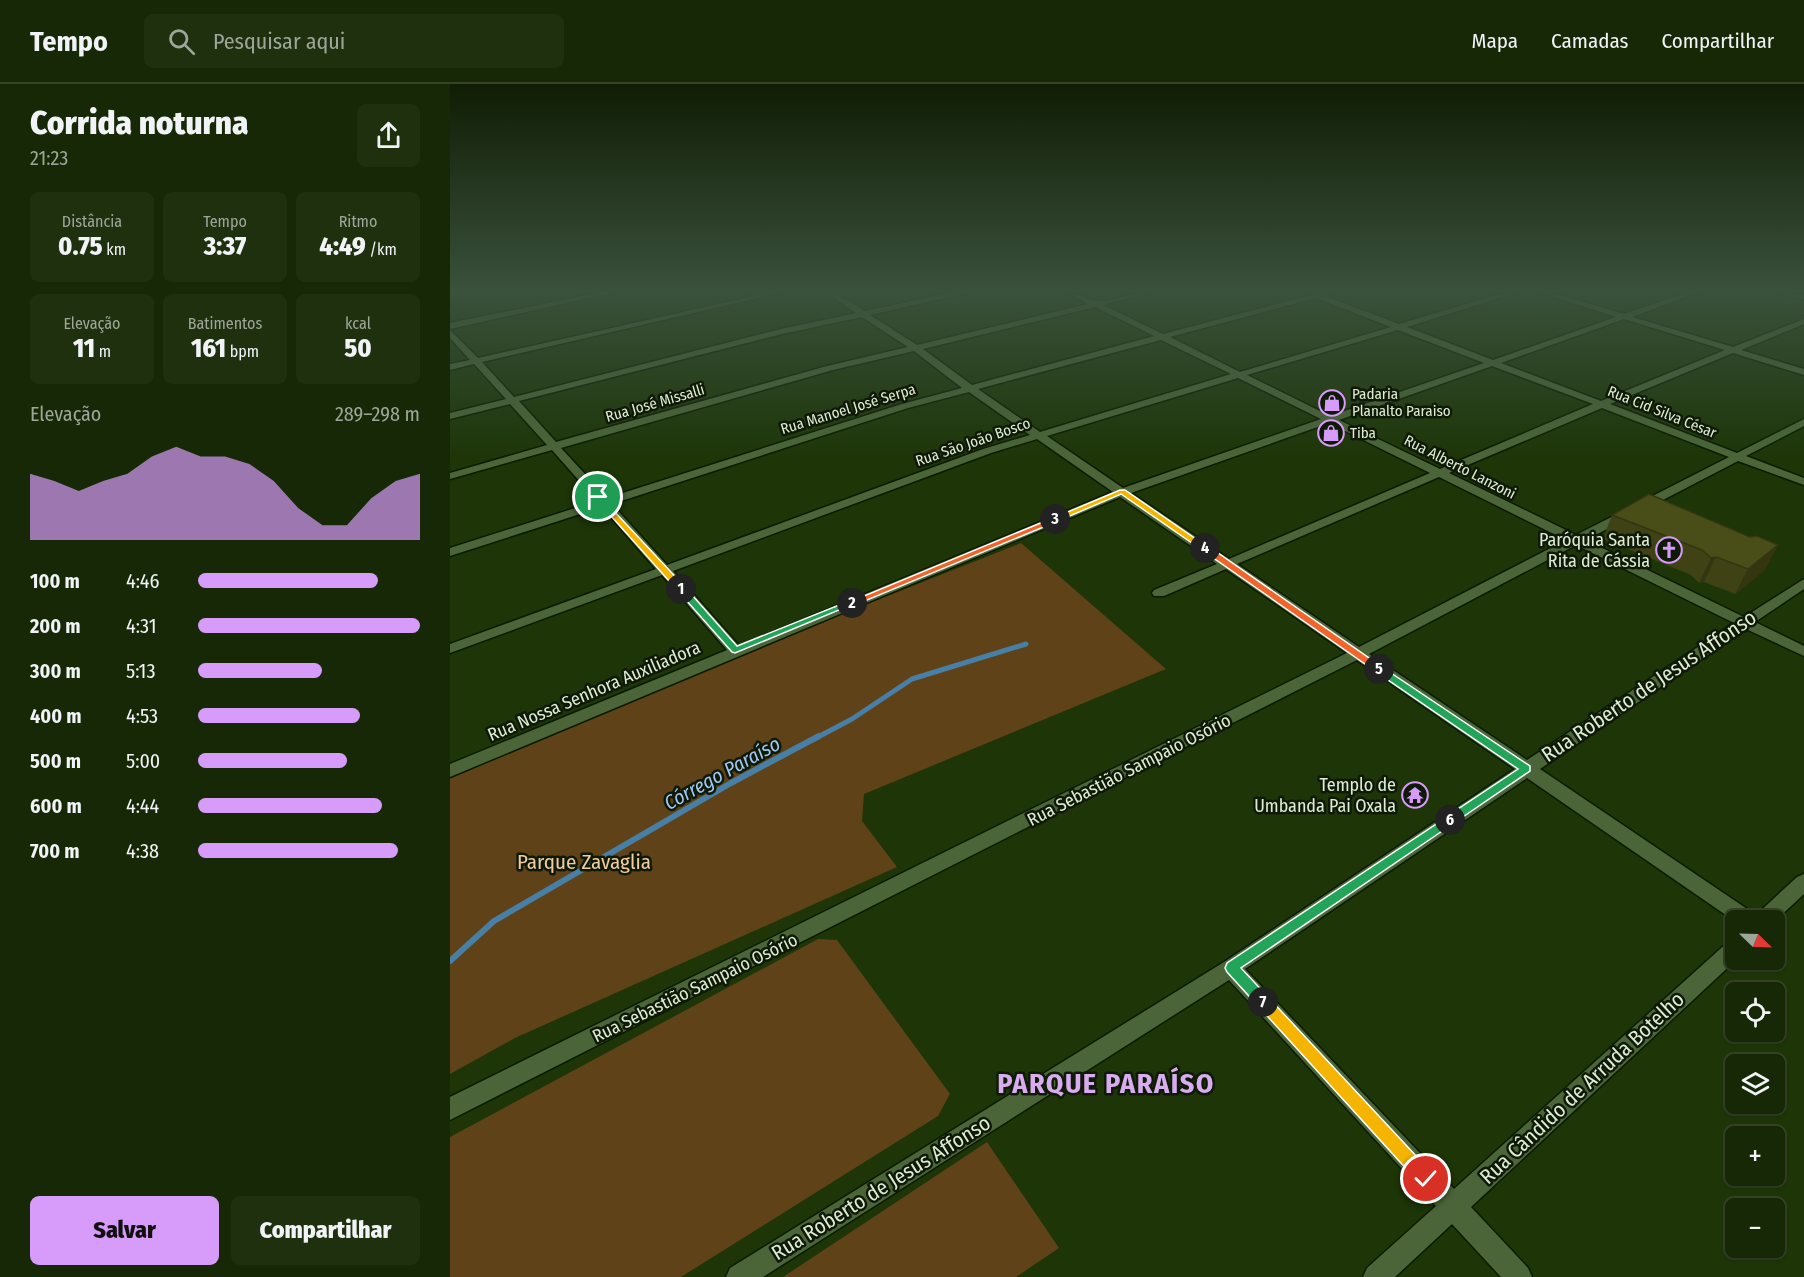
<!DOCTYPE html>
<html lang="pt">
<meta charset="utf-8">
<style>
body{margin:0;font-family:"Fira Sans Condensed",sans-serif;background:#1f300f;color:#f1f3f6;height:100vh;display:flex;flex-direction:column;font-size:22px;white-space:nowrap}
*{box-sizing:border-box;margin:0}
p{font-size:20px;color:#9ea69a}
.icon{flex:none;width:33px;height:33px;fill:none;stroke:currentColor;stroke-width:2;stroke-linecap:round;stroke-linejoin:round}
.map{position:relative;flex:1;overflow:hidden}
.details{display:flex;flex-direction:column;background:#162805;width:450px}
.details>*{flex:none}
.needle{width:39px;rotate:113deg}
.fabs{position:absolute;left:1275px;top:826px;display:grid;gap:12px}
.fabs a{display:grid;place-items:center;width:60px;height:60px;border-radius:9px;background:#162805;box-shadow:0 2px 4px #0004,0 0 0 2px #354427;font-size:30px}
.pin{position:absolute;display:grid;place-items:center;width:51px;height:51px;color:#fff;margin:-26px;border:3px solid #fff;border-radius:50%;box-shadow:0 2px 6px #0007}
.km{position:absolute;width:30px;height:30px;margin:-15px;border-radius:50%;background:#222;color:#fff;font-size:16px;line-height:30px;text-align:center}
.round{display:grid;place-items:center;flex:none;width:63px;height:63px;border-radius:9px;background:#1f300f}
.overview{display:flex;align-items:center;justify-content:space-between;height:102px;padding:0 30px}
h1{font-size:33px;font-weight:800;line-height:45px}
.stats{display:grid;grid-template-columns:repeat(3,1fr);gap:9px;height:102px;padding:6px 30px}
.stats div{display:grid;align-content:center;border-radius:9px;background:#1f300f;text-align:center}
.stats b{font-size:26px;font-weight:800}
.stats small{font-size:16px;font-weight:400}
.stats p{font-size:16px}
.chart{height:168px;padding:12px 30px}
.chart p{display:flex;justify-content:space-between}
.chart svg{width:100%;height:108px;margin-top:6px;fill:#d79bf9;opacity:.7}
.cta{display:flex;gap:12px;margin-top:auto;padding:12px 30px}
.cta a{flex:1;height:69px;border-radius:9px;background:#d79bf9;color:#111;font-size:24px;font-weight:800;line-height:69px;text-align:center}
.cta a+a{background:#1f300f;color:#f1f3f6}
ul{padding:0 30px;list-style:none;font-size:20px}
li{display:grid;grid-template-columns:96px 72px 1fr;align-items:center;height:45px}
li i{height:15px;border-radius:8px;background:#d79bf9}
header{display:flex;align-items:center;gap:36px;box-sizing:border-box;height:84px;padding:0 30px;background:#162805;border-bottom:2px solid #354427}
header strong{font-size:28px}
nav{display:flex;gap:33px;margin-inline-start:auto;font-size:21px}
.search{width:420px;height:54px;background:#1f300f;display:flex;align-items:center;gap:15px;box-sizing:border-box;padding:0 21px;border-radius:9px;color:#9ea69a;font-size:22px}
main{display:flex;flex:1;min-height:0}
.map>svg:first-child{display:block}
.green{fill:#5f4217}
.lines{fill:none;stroke-linecap:round;stroke-linejoin:round}
.stream-far1{stroke:#487fa6;stroke-width:5}
.stream{stroke:#487fa6;stroke-width:6}
.minor-casing{stroke:#0a1b00;stroke-width:3}
.minor{fill:#4b6538;fill-rule:evenodd}
.wall{fill:#3f4215}
.shaded-wall{fill:#333611}
.building{fill:#494d18;stroke:#333611;stroke-width:1.5}
.split-1{fill:#f5b400;stroke:#fff;stroke-width:1.5}
.split-2{fill:#22a559;stroke:#fff;stroke-width:1.5}
.split-3{fill:#f0652b;stroke:#fff;stroke-width:1.5}
.split-4{fill:#f5b400;stroke:#fff;stroke-width:1.5}
.split-5{fill:#f0652b;stroke:#fff;stroke-width:1.5}
.split-6{fill:#22a559;stroke:#fff;stroke-width:1.5}
.split-7{fill:#22a559;stroke:#fff;stroke-width:1.5}
.split-8{fill:#f5b400;stroke:#fff;stroke-width:1.5}
.labels{text-anchor:middle;stroke-width:5;stroke-linejoin:round;paint-order:stroke}
.far-poi-label{font-size:15px;fill:#ddecd3;stroke:#0f1907;text-anchor:start}
.far-street-label{font-size:15px;fill:#ddecd3;stroke:#0f1907}
.poi-label{font-size:18px;fill:#ddecd3;stroke:#0f1907;text-anchor:end}
.street-label{font-size:18px;fill:#ddecd3;stroke:#0f1907}
.water-label{font-size:20px;font-style:italic;fill:#a1c7f4;stroke:#0f1907}
.near-street-label{font-size:21px;fill:#ddecd3;stroke:#0f1907}
.near-park-label{font-size:21px;fill:#f2cc9c;stroke:#0f1907}
.near-district-label{font-size:28px;font-weight:bold;letter-spacing:1.5px;fill:#d7adee;stroke:#0f1907}
</style>
<header>
<strong>Tempo</strong>
<div class="search"><svg class="icon" aria-label="search" viewBox="0 0 24 24"><circle cx="10" cy="10" r="6"/><path d="M15 15l6 6"/></svg>Pesquisar aqui</div>
<nav><a>Mapa</a><a>Camadas</a><a>Compartilhar</a></nav>
</header>
<main>
<section class="details">
<div class="overview"><div><h1>Corrida noturna</h1><p>21:23</p></div><a class="round"><svg class="icon" aria-label="share" viewBox="0 0 24 24"><path d="M12 15V3M7 8l5-5 5 5M5 13v7h14v-7"/></svg></a></div>
<div class="stats">
<div><p>Distância</p><b>0.75<small> km</small></b></div>
<div><p>Tempo</p><b>3:37</b></div>
<div><p>Ritmo</p><b>4:49<small> /km</small></b></div>
</div>
<div class="stats">
<div><p>Elevação</p><b>11<small> m</small></b></div>
<div><p>Batimentos</p><b>161<small> bpm</small></b></div>
<div><p>kcal</p><b>50</b></div>
</div>
<div class="chart"><p><span>Elevação</span>289–298 m</p>
<svg viewBox="0 0 160 44" preserveAspectRatio="none"><path d="M0 44V17L10 20L20 24L30 20L40 17L50 10L60 6L70 10L80 10L90 13L100 20L110 31L120 38L130 38L140 27L150 20L160 17V44z"/></svg>
</div>
<ul>
<li><b>100 m</b>4:46<i style="width:81%"></i></li>
<li><b>200 m</b>4:31<i style="width:100%"></i></li>
<li><b>300 m</b>5:13<i style="width:56%"></i></li>
<li><b>400 m</b>4:53<i style="width:73%"></i></li>
<li><b>500 m</b>5:00<i style="width:67%"></i></li>
<li><b>600 m</b>4:44<i style="width:83%"></i></li>
<li><b>700 m</b>4:38<i style="width:90%"></i></li>
</ul>
<div class="cta"><a>Salvar</a><a>Compartilhar</a></div>
</section>
<div class="map">
<svg width="1354" height="1193" viewBox="0 0 1354 1193">
<rect width="100%" height="100%" fill="#1d3507"/>
<path class="green" d="M571 459 716 585 414 710 412 737 447 783 65 954 0 990V691L197 607Z
M368 855 387 856 500 1010 488 1032 231 1193H0V1053Z
M537 1058 609 1164 566 1193H333Z"/>
<g class="lines">
<path class="stream-far1" d="M366 654 402 635 462 595 576 560"/>
<path class="stream" d="M0 877 44 837 281 699 369 652"/>
<g class="minor-casing">
<path id="minor" d="M152 208H165L0 245V239Z
M322 208H334L32 278 64 313 331 245 406 229 375 208H384L415 227 504 208H517L513 210 420 231 467 261 638 220 616 208C628 208 638 218 648 217 666 217 683 208 702 208L653 221 713 250 872 208H883L875 212 949 240 1057 208H1068L957 243 1043 276 1166 233 1089 208H1100L1174 230 1239 208H1249L1182 233 1283 263 1354 235V240L1291 266 1354 285V291L1283 269 1160 320 1287 369 1354 335V342L1296 372 1354 394V401L1288 377 1136 456 1294 533 1354 495V505L1305 538 1354 562V572L1296 545 1090 685 1306 831 1347 793 1354 790V810L1324 838H1286L1077 694 795 885 1004 1105 1279 857 1286 855V876L1021 1123 1078 1184 1082 1193H1051L1002 1140 945 1193H913L917 1184 986 1122 779 896 313 1193H276L280 1184 774 878 1065 685 907 576 0 1036V1013L897 569 776 485 714 512H704L702 509 704 506 767 480 670 413 0 693V680L277 566 212 491 0 569V560L206 485 152 423 0 472V464L147 417 102 366 0 395V389L97 361 60 320 0 335V329L56 315 24 280 0 286V280L20 276 0 254V246L28 274ZM866 214 941 243 790 288 720 253ZM645 223 704 252 522 301 473 265ZM412 233 458 263 377 282 106 358 69 317 332 250ZM1174 235 1275 266 1151 317 1051 279ZM948 246 1034 279 880 332 797 291ZM711 256 781 290 590 348 528 305ZM464 267 512 304 452 320 157 414 111 364 383 286ZM1042 282 1143 320 990 385 889 336ZM788 294 871 335 673 404 597 352ZM519 308 580 351 533 365 217 481 162 420 458 324ZM1152 324 1279 373 1126 451 999 389ZM879 339 980 389 779 475 681 409ZM587 355 663 408 289 562 223 487 541 369ZM989 393 1116 456 909 563 787 480ZM1126 461 1284 539 1077 676 919 570Z
M1329 208 1354 211V215L1330 210Z"/>
</g>
<use href="#minor" class="minor"/>
</g>
<path class="wall" d="M1162 431 1300 453 1315 486 1285 510 1254 498 1249 499 1241 491 1153 455Z"/>
<path class="shaded-wall" d="M1328 461 1315 486 1285 510 1298 485Z
M1266 473 1254 498 1249 499 1261 474Z"/>
<path class="building" d="M1199 410 1300 453 1307 452 1328 461 1298 485 1266 473 1261 474 1252 466 1162 431Z"/>
<linearGradient id="sky" x2="0" y2="1"><stop stop-color="#101d04"/><stop offset="0.55" stop-color="#3a513c"/><stop offset="1" stop-color="#3a513c" stop-opacity="0"/></linearGradient>
<rect width="1354" height="375" fill="url(#sky)"/>
<path class="split-1" d="M148 410 235 503V507H228L145 414V411Z"/>
<path class="split-2" d="M228 503H235L287 562 399 517 406 519 285 569 282 568 228 507Z"/>
<path class="split-3" d="M605 433 608 434V437L405 521 397 519Z"/>
<path class="split-4" d="M670 406H675L759 464 752 466 671 410 608 437 601 435Z"/>
<path class="split-5" d="M752 462H758L932 583V587H925L752 466Z"/>
<path class="split-6" d="M925 583H932L1080 682V687L1004 739H996V733L1068 685 925 587Z"/>
<path class="split-7" d="M1000 731 1006 736 1004 739 791 884 818 913 820 918 818 922 813 924 808 922 777 888 775 884 777 879Z"/>
<path class="split-8" d="M813 912 818 913 982 1089 984 1095 982 1101 976 1103 971 1101 808 922 806 918 808 913Z"/>
<defs>
<g id="shop-ring" transform="scale(1.35)"><circle r="9.5" fill="#0f1907" stroke="#d79bf9" stroke-width="1.5"/><path d="M-5-2.5h2.3a2.7 3.5 0 0 1 5.4 0H5L5.5 6h-11ZM-1.5-2.5h3a1.5 2.3 0 0 0-3 0Z" fill="#d79bf9"/></g>
<g id="church-ring" transform="scale(1.35)"><circle r="9.5" fill="#0f1907" stroke="#d79bf9" stroke-width="1.5"/><path d="M-1.2-6h2.4v3.5h3.3v2.4h-3.3V6h-2.4V-.1h-3.3v-2.4h3.3Z" fill="#d79bf9"/></g>
<g id="temple-ring" transform="scale(1.35)"><circle r="9.5" fill="#0f1907" stroke="#d79bf9" stroke-width="1.5"/><path d="M0-6L5-2H3V0L6.5 2.5H4V6H1.5V3h-3V6H-4V2.5H-6.5L-3 0V-2H-5Z" fill="#d79bf9"/></g>
</defs>
<g fill-rule="evenodd">
<use href="#shop-ring" x="882" y="319"/>
<use href="#shop-ring" x="881" y="349"/>
<use href="#church-ring" x="1219" y="466"/>
<use href="#temple-ring" x="965" y="711"/>
</g>
<g class="labels">
<g class="far-poi-label">
<text x="902" y="315">Padaria<tspan x="902" dy="17">Planalto Paraiso</tspan></text>
<text x="900" y="354">Tiba</text>
</g>
<g class="far-street-label">
<text transform="translate(205 319) rotate(-16)" y="5">Rua José Missalli</text>
<text transform="translate(398 325) rotate(-17)" y="5">Rua Manoel José Serpa</text>
<text transform="translate(1212 328) rotate(22)" y="5">Rua Cid Silva César</text>
<text transform="translate(523 358) rotate(-19)" y="5">Rua São João Bosco</text>
<text transform="translate(1010 383) rotate(27)" y="5">Rua Alberto Lanzoni</text>
</g>
<g class="poi-label">
<text x="1200" y="462">Paróquia Santa<tspan x="1200" dy="21">Rita de Cássia</tspan></text>
<text x="946" y="707">Templo de<tspan x="946" dy="21">Umbanda Pai Oxala</tspan></text>
</g>
<g class="street-label">
<text transform="translate(144 607) rotate(-23)" y="6">Rua Nossa Senhora Auxiliadora</text>
<text transform="translate(679 686) rotate(-27)" y="6">Rua Sebastião Sampaio Osório</text>
<text transform="translate(245 904) rotate(-26)" y="6">Rua Sebastião Sampaio Osório</text>
</g>
<g class="water-label">
<text transform="translate(272 689) rotate(-29)" y="7">Córrego Paraíso</text>
</g>
<g class="near-street-label">
<text transform="translate(1199 602) rotate(-34)" y="7">Rua Roberto de Jesus Affonso</text>
<text transform="translate(1132 1004) rotate(-43)" y="7">Rua Cândido de Arruda Botelho</text>
<text transform="translate(431 1104) rotate(-32)" y="7">Rua Roberto de Jesus Affonso</text>
</g>
<g class="near-park-label">
<text x="134" y="785">Parque Zavaglia</text>
</g>
<g class="near-district-label">
<text x="656" y="1009">PARQUE PARAÍSO</text>
</g>
</g>
</svg>
<div class="fabs">
<a><svg class="needle" viewBox="-14 -14 28 28"><path d="M0-13l5 13h-10z" fill="#e53935"/><path d="M0 13l5-13h-10z" fill="#9ea69a"/></svg></a>
<a><svg class="icon" aria-label="locate" viewBox="0 0 24 24"><circle cx="12" cy="12" r="6"/><path d="M12 2v4M12 18v4M2 12h4M18 12h4"/></svg></a>
<a><svg class="icon" aria-label="layers" viewBox="0 0 24 24"><path d="M12 4l9 5-9 5-9-5zM3 14l9 5 9-5"/></svg></a>
<a>+</a>
<a>−</a>
</div>
<div class="pin" style="left:148px;top:413px;background:#1e9e55"><svg class="icon" aria-label="arrive" viewBox="0 0 24 24"><path d="M6 21V4h12l-3 4 3 4H6"/></svg></div>
<div class="pin" style="left:976px;top:1095px;background:#d93025"><svg class="icon" aria-label="check" viewBox="0 0 24 24"><path d="M5 12l5 5 9-10"/></svg></div>
<b class="km" style="left:231px;top:505px">1</b>
<b class="km" style="left:402px;top:519px">2</b>
<b class="km" style="left:605px;top:435px">3</b>
<b class="km" style="left:755px;top:464px">4</b>
<b class="km" style="left:929px;top:585px">5</b>
<b class="km" style="left:1000px;top:736px">6</b>
<b class="km" style="left:813px;top:918px">7</b>
</div>
</main>
